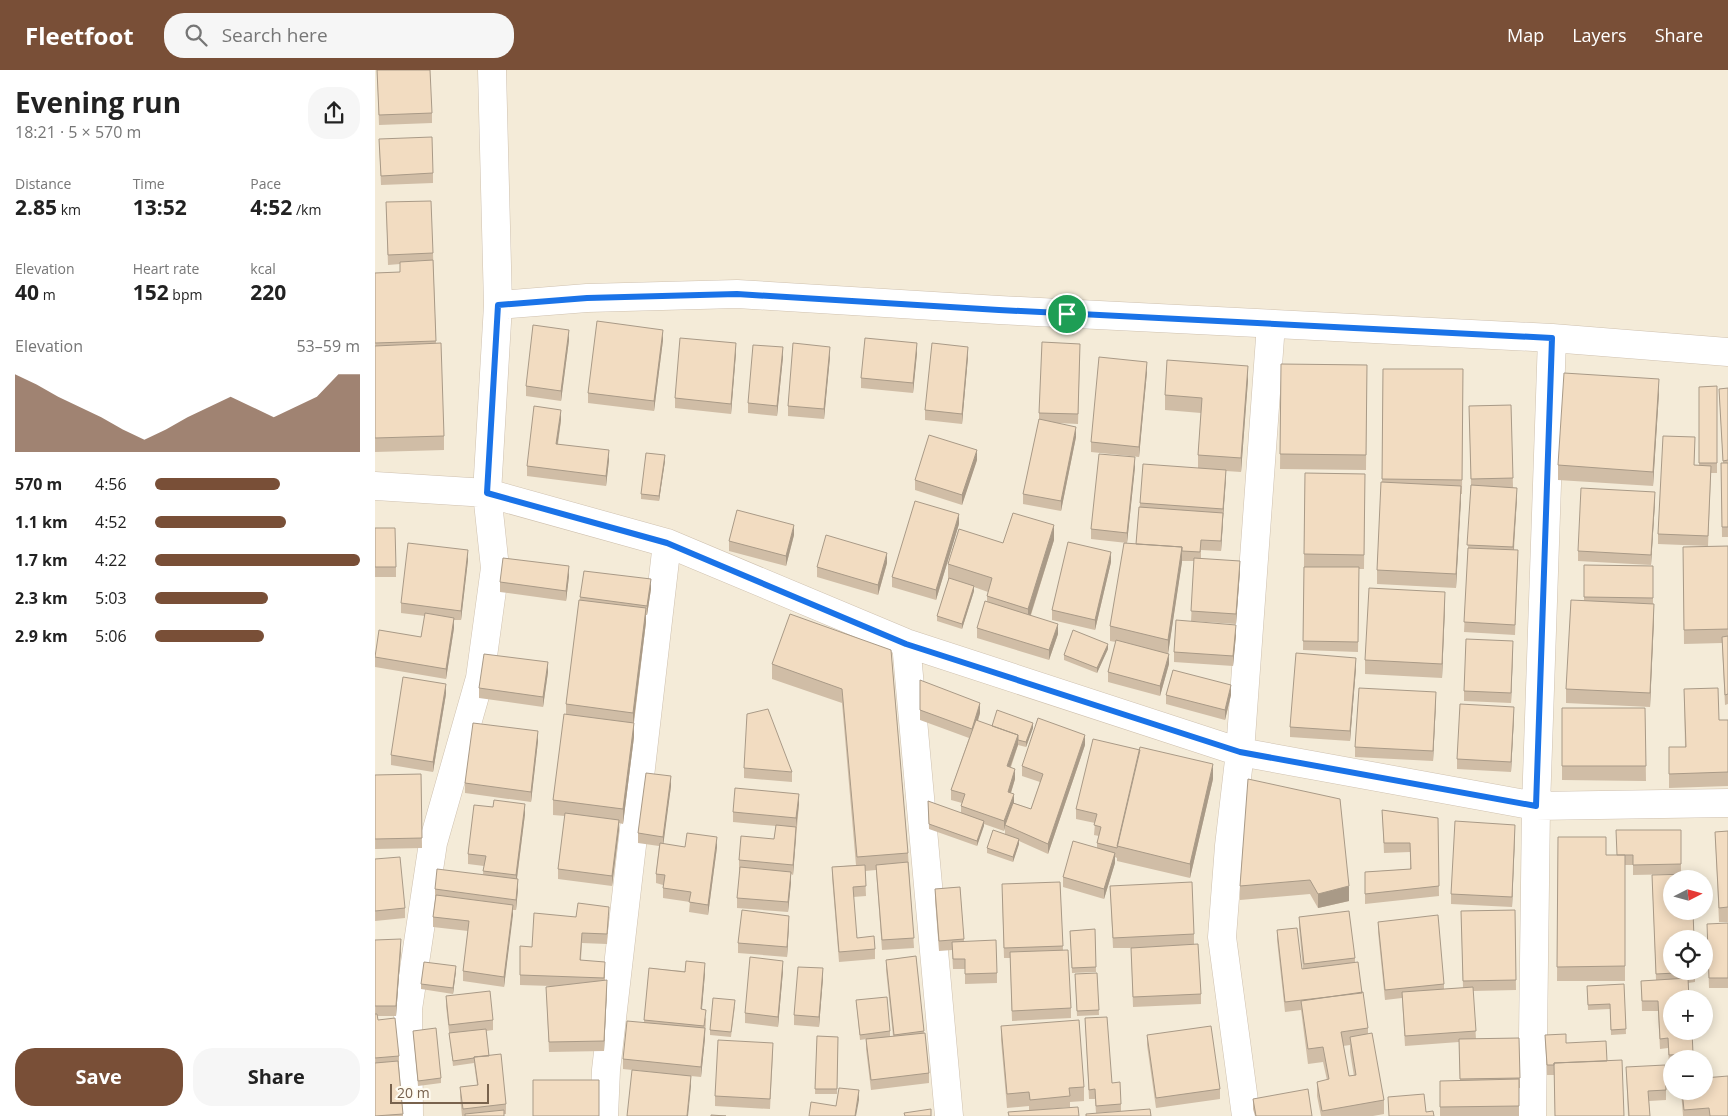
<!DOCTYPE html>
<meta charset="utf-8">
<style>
body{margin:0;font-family:"Open Sans",sans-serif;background:#f6f6f6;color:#222;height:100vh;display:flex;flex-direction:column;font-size:19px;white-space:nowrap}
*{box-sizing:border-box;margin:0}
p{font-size:16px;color:#767676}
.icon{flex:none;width:28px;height:28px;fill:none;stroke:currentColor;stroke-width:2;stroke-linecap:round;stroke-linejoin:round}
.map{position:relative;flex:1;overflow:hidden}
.drawer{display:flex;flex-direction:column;background:#fff;width:375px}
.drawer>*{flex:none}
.needle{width:32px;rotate:84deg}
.controls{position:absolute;left:1288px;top:800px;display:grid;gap:10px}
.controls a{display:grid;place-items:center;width:50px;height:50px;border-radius:50%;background:#fff;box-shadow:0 2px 12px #0003;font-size:25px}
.scale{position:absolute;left:15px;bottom:12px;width:99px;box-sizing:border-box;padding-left:5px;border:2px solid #78624d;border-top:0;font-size:14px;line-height:18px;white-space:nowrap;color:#78624d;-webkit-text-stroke:4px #fffbf0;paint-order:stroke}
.pin{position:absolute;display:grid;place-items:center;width:42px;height:42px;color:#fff;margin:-21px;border:2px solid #fff;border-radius:50%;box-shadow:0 1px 5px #0007}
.round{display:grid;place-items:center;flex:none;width:52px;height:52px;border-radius:20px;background:#f6f6f6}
.headline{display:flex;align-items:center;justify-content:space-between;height:85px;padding:0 15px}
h1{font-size:28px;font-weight:700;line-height:38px}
.figures{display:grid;grid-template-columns:repeat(3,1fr);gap:8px;height:85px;padding:5px 15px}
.figures div{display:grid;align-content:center}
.figures b{font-size:21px;font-weight:700}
.figures small{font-size:14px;font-weight:400}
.figures p{font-size:14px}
.chart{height:140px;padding:10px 15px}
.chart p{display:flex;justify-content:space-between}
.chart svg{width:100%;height:90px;margin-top:5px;fill:#794f37;opacity:.7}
.action{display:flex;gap:10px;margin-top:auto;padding:10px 15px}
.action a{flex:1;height:58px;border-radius:20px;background:#794f37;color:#fff;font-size:20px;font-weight:700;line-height:58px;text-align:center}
.action a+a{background:#f6f6f6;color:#222}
ul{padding:0 15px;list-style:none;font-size:16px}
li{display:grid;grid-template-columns:80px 60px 1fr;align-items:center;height:38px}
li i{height:12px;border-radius:6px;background:#794f37}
header{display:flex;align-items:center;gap:30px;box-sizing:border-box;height:70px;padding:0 25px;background:#794f37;color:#fff}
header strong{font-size:24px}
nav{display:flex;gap:28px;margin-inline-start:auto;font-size:18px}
.search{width:350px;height:45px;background:#f6f6f6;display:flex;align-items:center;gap:12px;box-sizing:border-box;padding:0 18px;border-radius:20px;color:#767676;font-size:19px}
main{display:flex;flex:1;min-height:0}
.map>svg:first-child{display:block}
.residential{fill:#f4ebd8;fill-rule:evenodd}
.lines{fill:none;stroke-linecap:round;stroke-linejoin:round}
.street-casing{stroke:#cfc1af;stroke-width:29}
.street{stroke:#fff;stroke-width:28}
.wall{fill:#d0bda6;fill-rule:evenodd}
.shaded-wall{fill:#a99a87}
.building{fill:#f2dcc1;stroke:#a99a87}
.route-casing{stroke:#fff;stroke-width:10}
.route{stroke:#1a73e8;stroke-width:6}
</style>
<header>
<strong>Fleetfoot</strong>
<div class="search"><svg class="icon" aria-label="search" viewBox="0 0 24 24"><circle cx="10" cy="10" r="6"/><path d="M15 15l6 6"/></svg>Search here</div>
<nav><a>Map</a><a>Layers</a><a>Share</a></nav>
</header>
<main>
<section class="drawer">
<div class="headline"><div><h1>Evening run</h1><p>18:21 · 5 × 570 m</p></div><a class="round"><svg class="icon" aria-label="share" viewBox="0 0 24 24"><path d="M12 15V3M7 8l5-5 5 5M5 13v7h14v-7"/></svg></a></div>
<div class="figures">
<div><p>Distance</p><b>2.85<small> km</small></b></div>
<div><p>Time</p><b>13:52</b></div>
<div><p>Pace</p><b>4:52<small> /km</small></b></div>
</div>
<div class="figures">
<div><p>Elevation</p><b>40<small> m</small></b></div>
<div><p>Heart rate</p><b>152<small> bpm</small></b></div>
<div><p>kcal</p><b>220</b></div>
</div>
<div class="chart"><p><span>Elevation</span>53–59 m</p>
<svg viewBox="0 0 160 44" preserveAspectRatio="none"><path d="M0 44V6L10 11L20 17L30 22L40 27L50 33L60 38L70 33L80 27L90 22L100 17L110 22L120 27L130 22L140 17L150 6L160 6V44z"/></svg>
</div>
<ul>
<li><b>570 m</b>4:56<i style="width:61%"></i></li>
<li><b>1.1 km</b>4:52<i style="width:64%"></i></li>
<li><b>1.7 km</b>4:22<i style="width:100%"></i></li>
<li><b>2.3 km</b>5:03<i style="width:55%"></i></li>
<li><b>2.9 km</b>5:06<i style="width:53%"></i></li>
</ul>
<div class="action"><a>Save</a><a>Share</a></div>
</section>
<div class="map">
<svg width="1353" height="1046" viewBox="0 0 1353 1046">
<rect width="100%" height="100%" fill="#fcf8ea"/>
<path class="residential" d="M0 0H1353V1046H0ZM1296 809H1329V841H1296ZM1296 869H1329V901H1296ZM1296 929H1329V961H1296ZM1296 989H1329V1021H1296Z"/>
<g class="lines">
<g class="street-casing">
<path id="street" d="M123 235 212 228 362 224 624 240 1177 268 1353 282
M0 416 112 423 292 473 531 573 865 682 1161 736 1353 733
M531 573 574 1046
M34 1046 33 939 58 773 105 608 120 498 112 423 123 235 117 0
M229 1046 231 1000 292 473
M871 1046 847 867 854 776 865 682 896 254
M1157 1046 1161 736 1177 268"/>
</g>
<use href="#street" class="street"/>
</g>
<path class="wall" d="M2 0 57 43V53L4 55Z
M4 69 58 103V113L6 115Z
M11 132 58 183 61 274 69 366V380L0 382V203L25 202V194L13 195Z
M194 270 186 331 151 326V316Z
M288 270 279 341 213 333V323Z
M361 283 356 344 300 338V328Z
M542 283 538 323 486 318V308Z
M705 284 703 354 683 353 701 367 686 441 648 434V424L664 350V343Z
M408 287 402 346 373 343V333Z
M455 287 449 349 413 346V336Z
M593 287 587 354 550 350V340Z
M906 294 992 295 991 400 905 399Z
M1008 299H1088L1087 424H1086L1081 518 1002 514V500L1007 412Z
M772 302 764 387 716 382V372Z
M873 310 866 402 851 401 846 481 826 480V488L865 501 861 554 816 551 819 491H807L793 583 794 594 785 626 733 612V602L741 572 735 571V556L761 474 765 433 823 398V385L826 343 790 340V325Z
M1342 316V403H1336L1333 476 1283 474V464L1320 377 1319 395H1324V317Z
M1353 318V467H1347L1346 393H1348L1344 319Z
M1284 323 1278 416 1183 410V395Z
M1136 335 1138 417 1142 428 1139 480 1143 490 1140 565 1089 562 1096 415 1094 336Z
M186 350 183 374 234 390 231 416 152 406V396Z
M602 390 587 435 540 420V410Z
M290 391 284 431 266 429V424Z
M760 397 752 473 716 469V459Z
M930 403 990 404 989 499H984L983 582 928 580Z
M1280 432 1276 495 1203 491V481Z
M584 454 561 530 517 517V507Z
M0 458 21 497V507H0Z
M419 465 411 496 354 481V471Z
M679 470 656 545 683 564 674 590 602 568V558L612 531V526L613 522 599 517V521L587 559 562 551V546L574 509H573V494L628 473Z
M1353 476V634L1350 635 1347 573 1309 574 1308 477Z
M93 490 86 550H79V558L71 609 0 597V583L46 567 50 546 26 543V533Z
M736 492 720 560 677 550V540Z
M512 493 503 525 442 507V497Z
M1209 495 1278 496V534L1279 549 1275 637 1191 633V619L1209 530Z
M194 506 191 531 125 522V512Z
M276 519 272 545H271V552L259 653V667L248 754 244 753V760L237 816 183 809V799L190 746 178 745V730L191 644V634L205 527Z
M1070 536 1067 608 990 604V590Z
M861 565 858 596 799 592V582Z
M733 579 722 603 689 590V585Z
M516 580 533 783 539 878 507 880 501 800 490 801 491 826 478 827 482 868 500 879V889L464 892 457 807V797L481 795 467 633 397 609V594Z
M1138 581 1136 633 1089 631V621Z
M981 598 975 671 915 667V657Z
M173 602 168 637 104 628V618Z
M545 610 605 643 603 651 617 656 658 658 651 677 643 675 636 697 640 709 636 723 639 733 656 739 665 712 647 706V696L710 675 673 784 644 771V774L638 792 612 783V778L630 764V758L629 761 609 754 602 776 554 759 553 731 586 743V736L587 733 576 730V720L594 668 545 650Z
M1309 619 1344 650H1353V716L1294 718V677H1310Z
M71 624 58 702 16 695V685Z
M791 625H856L850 650 791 634Z
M1061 632 1058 691 980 687V677Z
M1187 638H1270L1271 711 1187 710Z
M1139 647 1136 702 1082 699V689Z
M163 671 156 732 90 723V713Z
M369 698 417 702V712L369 708Z
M46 704 47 778 0 779V705Z
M838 709 815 808 742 791V786V788L740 787V793L729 829 688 817V807L722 778V773L724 766 719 765 720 753 701 749V739Z
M296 716 288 774 310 777H342L333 845 314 842 315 832 288 828V815L281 813V804L284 776 263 773V763Z
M965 729 974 831 943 838 935 824 865 830V816Z
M424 734 418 805 416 804V812L413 842 362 838V828L365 800H364V790L399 769 401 756 358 752V742Z
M1007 740 1063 748 1064 826 990 834V802L1035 799V782L1009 783Z
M150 744 142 809 143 819 141 840H138L129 917 88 911V901L93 861 58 857V847L60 830V819L108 804 109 796 93 794V784Z
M1306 760V804L1320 901V912L1313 913 1318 989H1296V995H1294L1293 978 1285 979 1283 941H1267L1266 911 1281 910 1277 805 1305 804 1258 805V795H1250V911H1182L1183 767 1231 785H1242Z
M1353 761V852H1344L1340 762Z
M1140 765 1137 837 1076 834V824Z
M0 789 30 838V848L0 851Z
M685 812 688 880 696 938V948L637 951 635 888H629L627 824Z
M735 816 819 864V874L826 924V934L758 937 756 878H738Z
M585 817 589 871 622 903V913L590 914V899H578L577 880 564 881 560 829V819Z
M1140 840 1141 920 1098 921 1101 969 1144 968 1145 1018H1144V1046H1065V1011H1085L1084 972 1030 976 1027 928 1010 930 1003 862V852L1069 914V919L1088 918 1086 841Z
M201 847H234L232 874 207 873 206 890 230 902V910L232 920 229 981 174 982 171 917 176 916 145 915V876L157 877Z
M924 847 980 888V892L987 923 993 958V964L1009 1030V1044L998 1046H946L942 1026V1012L952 1010 948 992 933 994 926 940 910 942 902 870V860L927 899H928L924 857ZM975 975V982L979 1006H974L968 976Z
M1353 853V918H1334L1332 864Z
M414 855 412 887 363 883V873Z
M720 859 721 902 697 903 695 861Z
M0 870 26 879 21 946H2L3 950 24 986V996L28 1046H0Z
M541 886 549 963 554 1003V1013L496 1020 491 979V969L485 970 481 930 515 961V966H518L511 900V890Z
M274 898 330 903 327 939 331 949 330 968 326 1007 316 1006V1016L276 1002 248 999V989L269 952Z
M81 901 78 924 46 919V914Z
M408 901 403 957 370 953V943Z
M722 903 724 945 702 946 700 904Z
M448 908 444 957 419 955V945Z
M1249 914 1251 964 1236 965 1235 939 1213 940 1212 916Z
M71 926 118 950V960L111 961 114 986 131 1034V1044H129V1046H87L85 1027V1017L102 1015 99 993 78 996 71 936Z
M360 936 356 967 335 965V960Z
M710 948 746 1034V1041L721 1043 720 1029H714Z
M626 956 709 1017V1031L695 1032V1037L654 1041V1036L632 1038 626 970Z
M38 961 66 1008V1013L43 1016Z
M772 965 845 1019V1029L781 1038 772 975Z
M1170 965 1232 991 1249 1046H1180L1179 1005H1172Z
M442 966 463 967 462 1024H440Z
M398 983 395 1039 340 1036V1026Z
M1251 997 1291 1020V1030L1274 1031 1275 1046H1253Z
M1306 1021H1307L1353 1046H1308Z
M878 1029 937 1046H880L878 1039Z"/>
<path class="shaded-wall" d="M194 260V270L186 331V321Z
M288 260V270L279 341V331Z
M361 273V283L356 344V334Z
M542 273V283L538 323V313Z
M408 277V287L402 346V336Z
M455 277V287L449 349V339Z
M593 277V287L587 354V344Z
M772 292V302L764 387V377Z
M873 296V310L866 402V388Z
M1284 309V323L1278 416V402Z
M186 340V350L181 384V374Z
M701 357V367L686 441V431Z
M234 380V390L231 416V406Z
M602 380V390L587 435V425Z
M290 385V391L284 431V426Z
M760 387V397L752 473V463Z
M851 400V410L848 449V439Z
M1086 416V431L1081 518V504Z
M1142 418V428L1138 487V477Z
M1280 422V432L1276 495V485Z
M848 443V453L846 481V471Z
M584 444V454L561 530V520Z
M419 455V465L411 496V486Z
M679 455V470L653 553V539Z
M807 477V492L793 584V570Z
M93 480V490L86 550V541Z
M736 482V492L720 560V550Z
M512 483V493L503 525V515Z
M865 491V501L861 554V544Z
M194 496V506L191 531V521Z
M276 509V519L272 545V536Z
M599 516V521L587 559V554Z
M1070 522V536L1067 608V594Z
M1279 534V549L1275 637V623Z
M271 538V552L258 657V643Z
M79 548V558L71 609V599Z
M683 554V564L674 590V580Z
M861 555V565L858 596V586Z
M1138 571V581L1136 633V623Z
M733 574V579L722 603V598Z
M794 584V594L785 626V616Z
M981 588V598L975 671V661Z
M173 592V602L168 637V627Z
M71 614V624L58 702V692Z
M856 615V625L850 650V640Z
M1061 622V632L1058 691V681Z
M605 633V643L597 669V659Z
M1139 637V647L1136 702V692Z
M259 653V667L248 754V739Z
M658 653V658L651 677V672Z
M163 661V671L156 732V722Z
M643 665V675L632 706V696Z
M710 665V675L673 784V774Z
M838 694V709L815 808V794Z
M640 699V709L633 732V722Z
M296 706V716L288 777V767Z
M424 724V734L421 758V748Z
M639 724V734L630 755 629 761V751Z
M150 734V744L141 815V805Z
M244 750V760L237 816V806Z
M609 751V756L602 776V771Z
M1140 755V765L1137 837V827Z
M421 757V767L418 805V795Z
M342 767V777L333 845V835Z
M644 769V774L638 792V787Z
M740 783V793L729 829V819Z
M416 802V812L413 842V832Z
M143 809V819L141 840V830Z
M974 816V831L943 838V824Z
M138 835V845L129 917V907Z
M414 846V855L412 887V877Z
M26 869V879L21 946V936Z
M408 891V901L403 957V947Z
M330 893V903L326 949V939Z
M81 896V901L78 924V918Z
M448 898V908L444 957V947Z
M232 910V920L229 981V971Z
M330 958V968L326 1007V997Z
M316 1006V1016L313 1046H312Z
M484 1020V1030L481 1046H480Z"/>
<path class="building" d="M2 0H55L57 43 4 45Z
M57 67 58 103 6 106 4 69Z
M56 131 58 183 13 185 11 132Z
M58 190 61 271 0 273V203L25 202V192Z
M222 251 288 260 279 331 213 323Z
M158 255 194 260 186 321 151 316Z
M305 268 361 273 356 334 300 328Z
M490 268 542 273 538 313 486 308Z
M667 272 705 274 703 344 664 343Z
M66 273 69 366 0 368V276Z
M418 273 455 277 449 339 413 336Z
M557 273 593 277 587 344 550 340Z
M378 275 408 277 402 336 373 333Z
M724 287 772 292 764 377 716 372Z
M792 290 873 296 866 388 823 385 827 328 790 325Z
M906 294 992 295 991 385 905 384Z
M1008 299H1088L1087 410 1007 409Z
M1189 303 1284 309 1278 402 1183 395Z
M1342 316V393H1324V317Z
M1353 318V390L1348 391 1344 319Z
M1136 335 1138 408 1096 409 1094 336Z
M159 336 186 340 181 374 234 380 231 406 152 396Z
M664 349 701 357 686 431 648 424Z
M554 365 602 380 587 425 540 410Z
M1288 366 1320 367 1319 395 1336 396 1333 466 1283 464Z
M271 383 290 385 284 426 266 424Z
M724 384 760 387 752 463 716 459Z
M1346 393H1353V457H1347Z
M768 394 851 400 848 439 765 433Z
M930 403 990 404 989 485 929 484Z
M1006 412 1086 416 1081 504 1002 500Z
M1096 415 1142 418 1138 477 1092 475Z
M1206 418 1280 422 1276 485 1203 481Z
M540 431 584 444 561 520 517 507Z
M764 437 848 443 846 471 826 470 825 482 807 481V477L761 474Z
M362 440 419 455 411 486 354 471Z
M638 443 679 455 653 539 612 526 617 508 573 494 584 459 628 473Z
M0 458H20L21 497H0Z
M451 465 512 483 503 515 442 497Z
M693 472 736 482 720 550 677 540Z
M33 473 93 480 86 541 26 533Z
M749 473 807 477 793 570 735 556Z
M1353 476V559L1309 560 1308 477Z
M1093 478 1143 480 1140 555 1089 552Z
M128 488 194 496 191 521 125 512Z
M819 488 865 491 861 544 816 541Z
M1209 495 1278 496V528L1209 527Z
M929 497H984L983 572 928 571Z
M209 501 276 509 272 536 205 527Z
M574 508 599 516 587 554 562 546Z
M994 518 1070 522 1067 594 990 590Z
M204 530 271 538 258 643 191 634Z
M1196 530 1279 534 1275 623 1191 619Z
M610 531 683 554 674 580 602 558Z
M50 543 79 548 71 599 0 587 4 560 46 567Z
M415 544 516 580 533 783 482 787 467 619 397 594Z
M801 550 861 555 858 586 799 582Z
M698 560 733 574 722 598 689 585Z
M1353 566V624L1350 625 1347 567Z
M1091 569 1138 571 1136 623 1089 621Z
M741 570 794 584 785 616 733 602Z
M921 583 981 588 975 661 915 657Z
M109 584 173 592 168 627 104 618Z
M798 600 856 615 850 640 791 625Z
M28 607 71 614 58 692 16 685Z
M545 610 605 633 597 659 545 640Z
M984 618 1061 622 1058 681 980 677Z
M1343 618 1344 650H1353V702L1294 704V677H1311L1309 619Z
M1085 634 1139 637 1136 692 1082 689Z
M1187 638H1270L1271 696H1187Z
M393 639 417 702 369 698 372 644Z
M622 640 658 653 651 672 643 670V665L617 656Z
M189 644 259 653 248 739 178 730Z
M663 648 710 665 673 774 630 755 638 733 656 739 668 704 647 696Z
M601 650 643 665 632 696 640 699 633 722 639 724 629 751 586 736 590 724 576 720Z
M98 653 163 661 156 722 90 713Z
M718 669 765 680 742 778 722 773 726 757 719 755 722 744 701 739Z
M765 677 838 694 815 794 742 776Z
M271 703 296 706 288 767 263 763Z
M46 704 47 768 0 769V705Z
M873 709 965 729 974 816 943 824 935 810 865 816Z
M360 718 424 724 421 748 358 742Z
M119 730 150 734 141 805 108 801 111 786 93 784 99 735 118 737Z
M553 731 609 751 602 771 554 754Z
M1007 740 1063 748 1064 816 990 824V802L1036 799 1035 773H1009Z
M190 743 244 750 237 806 183 799Z
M1080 751 1140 755 1137 827 1076 824Z
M401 755 421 757 418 795 364 790 366 766 399 769Z
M618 760 644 769 638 787 612 778Z
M1241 760H1306V794L1258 795V785H1242Z
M1353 761V837L1344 838 1340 762Z
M312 763 342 767 333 835 314 832 316 822 288 818 290 805 281 804 285 773 310 777Z
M1183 767H1231V785H1250V896L1182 897Z
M698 771 740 783 729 819 688 807Z
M25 787 30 838 0 841V789Z
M533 792 539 868 507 870 501 795Z
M490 795 491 816 478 817 482 868 499 866 500 879 464 882 457 797Z
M365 797 416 802 413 832 362 828Z
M62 799 143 809 141 830 60 819Z
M1316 804V809H1296V841H1318L1319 869H1296V901H1320V902L1281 904 1277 805Z
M685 812 688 876 629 878 627 814Z
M817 812 819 864 738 868 735 816Z
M585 817 589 869 564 871 560 819Z
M61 825 138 835 129 907 88 901 94 851 58 847Z
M203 833 234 837 232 864 207 863 205 890 230 892 229 908 145 905V876L157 877 159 843 201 847Z
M367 840 414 846 412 877 363 873Z
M1140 840 1141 910 1088 911 1086 841Z
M974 841 980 888 929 894 924 847Z
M1063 845 1069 914 1010 920 1003 852Z
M1353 853V908H1334L1332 854Z
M922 858 927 899 983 892 987 923 910 932 902 860Z
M720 859 721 897 697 898 695 861Z
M26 869 21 936H0V870Z
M621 870 622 903 590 904V889H578L577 872Z
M823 874 826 924 758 927 756 878Z
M693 880 696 938 637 941 635 882Z
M541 886 549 961 519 965 511 890Z
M375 887 408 891 403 947 370 943Z
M311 891 330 893 326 939 331 940 329 956 269 950 274 898 310 902Z
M49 892 81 896 78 918 46 914Z
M423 897 448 898 444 947 419 945Z
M722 903 724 940 702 941 700 904Z
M1313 908 1314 929H1296V961H1317L1318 984 1294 985 1293 968 1285 969 1283 931H1267L1266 911Z
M232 910 229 971 174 972 171 917Z
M1249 914 1251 959 1236 960 1235 934 1213 935 1212 916Z
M1098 917 1101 961 1030 966 1027 922Z
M115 921 118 950 74 955 71 926Z
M988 922 993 958 966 962 974 1006 981 1005 975 967 997 963 1009 1030 947 1041 942 1012 954 1009 948 977 933 979 926 931Z
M512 927 515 961 485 965 481 930Z
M338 928 360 930 356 962 335 960Z
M0 944H2L3 950 20 948 24 986 0 988Z
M732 947 737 1013 745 1012 746 1034 721 1036 720 1019 714 1020 710 948Z
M704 950 709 1017 694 1018 695 1026 655 1030 654 1022 632 1024 626 956Z
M252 951 330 958 326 997 248 989Z
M836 956 845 1019 781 1028 772 965Z
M61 958 66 1008 43 1011 38 961Z
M111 959 114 986 99 987V988L78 991 74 963Z
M550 963 554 1003 496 1010 491 969Z
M1191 964V973L1231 971 1232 991 1179 993V995H1172L1170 965Z
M442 966 463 967 462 1019H440Z
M1144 968 1145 1008 1085 1009 1084 969Z
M343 970 398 973 395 1029 340 1026Z
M126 984 131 1034 88 1039 85 1017 103 1015 99 987Z
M1247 990 1249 1046H1180L1179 993Z
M23 991 28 1044 0 1046V993Z
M1290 995 1291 1020 1273 1021 1275 1046H1254L1251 997Z
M257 1000 316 1006 312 1046H252Z
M1353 1006V1046H1335L1334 1038 1309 1040 1307 1021H1329V1008Z
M1144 1009V1036L1065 1037V1011Z
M158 1010H224V1046H158Z
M464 1018 484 1020 480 1046H434L436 1032 461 1036Z
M933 1019 937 1046H881L878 1029Z
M1049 1024 1051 1042 1058 1041 1059 1046H1014L1013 1027Z
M703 1037 704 1046H634L633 1042Z
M556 1039V1046H530L529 1043Z
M775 1039 776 1046H711V1044Z
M129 1040V1046H90V1044Z
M336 1045 351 1046H336Z"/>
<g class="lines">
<g class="route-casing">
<path id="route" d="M362 224 624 240 1177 268 1161 736 865 682 531 574 292 473 112 423 123 235 212 228Z"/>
</g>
<use href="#route" class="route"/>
</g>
</svg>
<div class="controls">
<a><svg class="needle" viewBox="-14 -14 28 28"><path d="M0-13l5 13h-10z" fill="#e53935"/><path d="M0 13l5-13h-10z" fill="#767676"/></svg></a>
<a><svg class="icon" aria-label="locate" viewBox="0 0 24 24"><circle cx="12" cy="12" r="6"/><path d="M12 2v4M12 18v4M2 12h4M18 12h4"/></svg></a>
<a>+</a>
<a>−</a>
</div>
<div class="scale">20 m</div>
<div class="pin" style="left:692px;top:244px;background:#1e9e55"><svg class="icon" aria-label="arrive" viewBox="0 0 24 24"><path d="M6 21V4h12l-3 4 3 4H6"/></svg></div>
</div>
</main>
